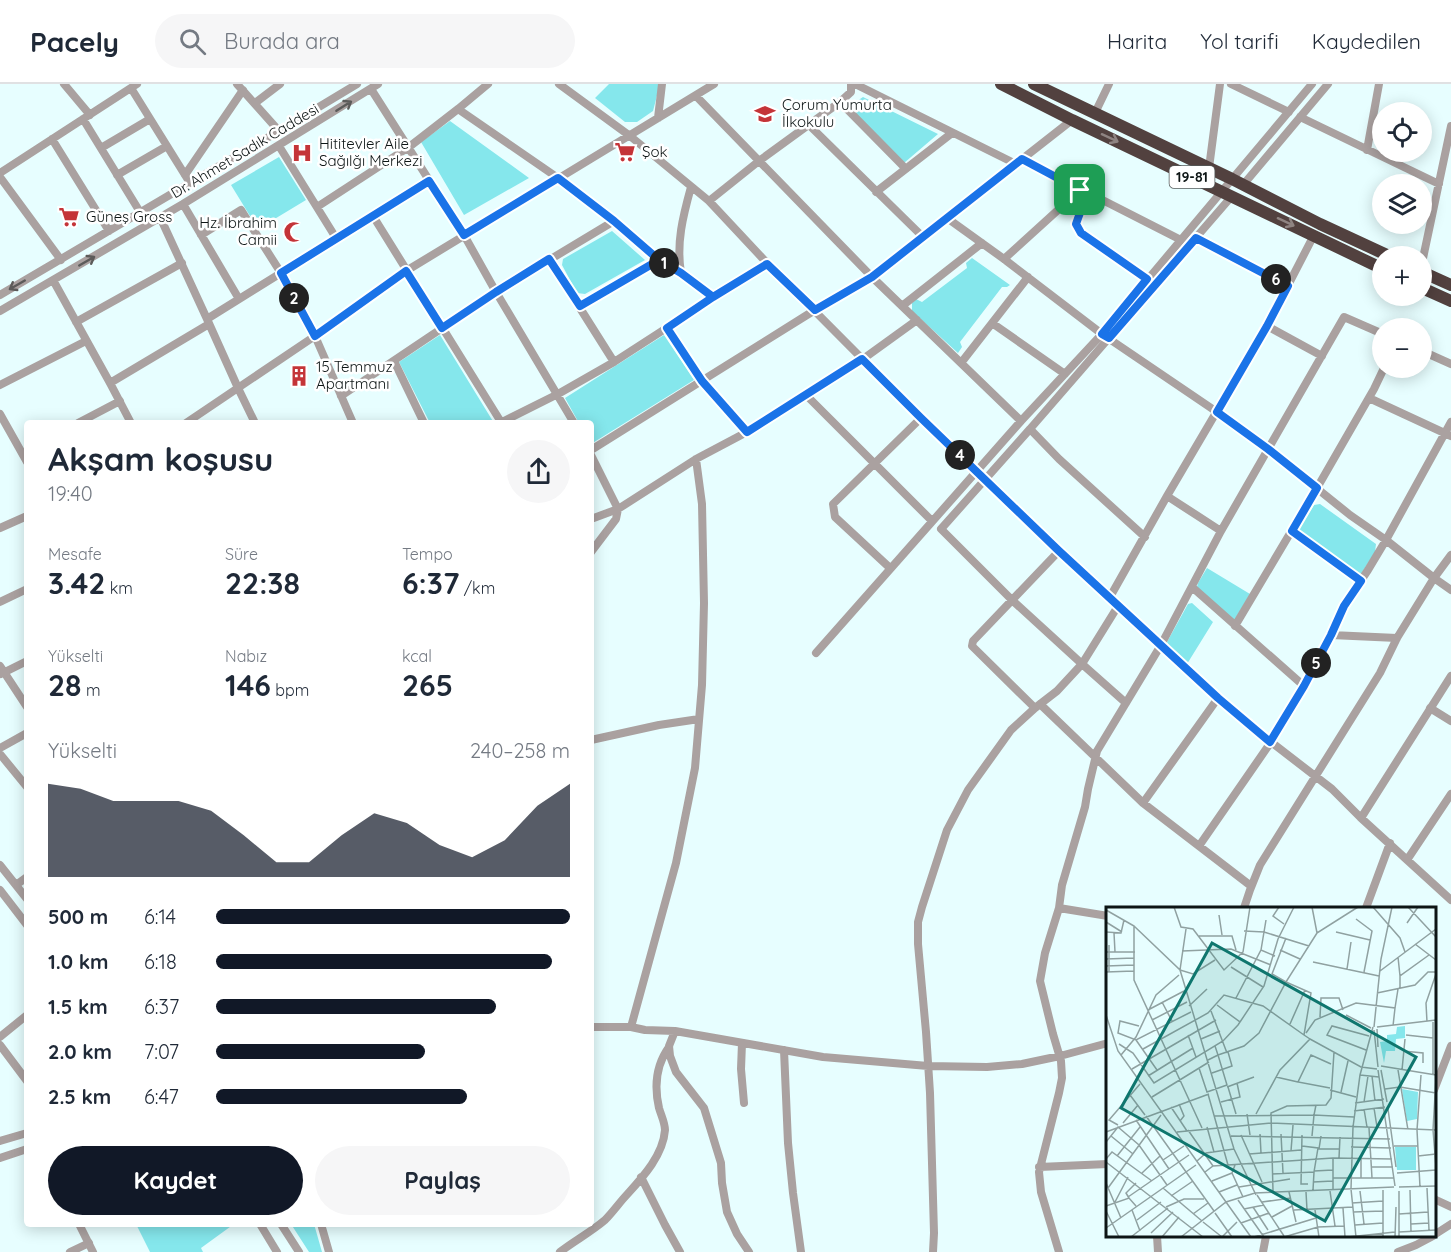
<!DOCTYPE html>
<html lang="tr">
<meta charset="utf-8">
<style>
body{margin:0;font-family:Quicksand,sans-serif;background:#f6f6f7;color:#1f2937;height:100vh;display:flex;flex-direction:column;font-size:22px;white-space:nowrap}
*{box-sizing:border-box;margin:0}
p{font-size:20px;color:#747a83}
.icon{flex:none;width:33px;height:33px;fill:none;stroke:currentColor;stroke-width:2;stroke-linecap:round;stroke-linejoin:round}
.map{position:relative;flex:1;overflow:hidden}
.side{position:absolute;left:24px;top:336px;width:570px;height:807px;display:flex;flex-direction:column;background:#fff;border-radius:6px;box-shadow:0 3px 15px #0003}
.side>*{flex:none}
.fabs{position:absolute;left:1372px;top:18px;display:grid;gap:12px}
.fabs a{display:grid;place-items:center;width:60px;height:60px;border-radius:50%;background:#fff;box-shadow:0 3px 15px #0003;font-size:30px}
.pin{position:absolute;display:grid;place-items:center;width:51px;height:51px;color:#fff;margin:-26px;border-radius:12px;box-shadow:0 3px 9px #0006}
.km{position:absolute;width:30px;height:30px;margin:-15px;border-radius:50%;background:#222;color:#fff;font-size:16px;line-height:30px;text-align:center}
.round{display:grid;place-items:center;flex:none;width:63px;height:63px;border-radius:32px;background:#f6f6f7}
.headline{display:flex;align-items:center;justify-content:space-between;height:102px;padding:0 24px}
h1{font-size:33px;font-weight:700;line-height:45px}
.metrics{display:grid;grid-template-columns:repeat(3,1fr);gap:9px;height:102px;padding:6px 24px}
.metrics div{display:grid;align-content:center}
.metrics b{font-size:30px;font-weight:700}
.metrics small{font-size:16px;font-weight:400}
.metrics p{font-size:16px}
.chart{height:168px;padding:12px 24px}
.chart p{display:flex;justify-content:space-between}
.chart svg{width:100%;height:108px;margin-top:6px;fill:#111827;opacity:.7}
.action{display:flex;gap:12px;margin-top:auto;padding:12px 24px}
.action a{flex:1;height:69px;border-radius:36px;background:#111827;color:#fff;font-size:24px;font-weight:700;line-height:69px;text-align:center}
.action a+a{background:#f6f6f7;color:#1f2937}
ul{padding:0 24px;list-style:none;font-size:20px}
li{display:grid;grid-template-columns:96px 72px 1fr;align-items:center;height:45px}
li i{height:15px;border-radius:8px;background:#111827}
header{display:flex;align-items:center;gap:36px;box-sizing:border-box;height:84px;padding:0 30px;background:#fff;border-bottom:2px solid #e0e1e3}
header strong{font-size:28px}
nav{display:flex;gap:33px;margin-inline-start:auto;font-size:21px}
.search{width:420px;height:54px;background:#f6f6f7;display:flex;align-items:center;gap:15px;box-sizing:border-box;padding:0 21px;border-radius:33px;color:#747a83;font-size:22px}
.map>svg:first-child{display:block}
.green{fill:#85e7ec}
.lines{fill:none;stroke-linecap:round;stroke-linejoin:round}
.minor{stroke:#aaa1a0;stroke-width:8}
.highway{stroke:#52413f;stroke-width:12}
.oneway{stroke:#5c5b5a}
.oneway2{stroke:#8f8482}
.route-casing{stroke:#fff;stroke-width:12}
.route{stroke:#1a73e8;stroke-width:8}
.labels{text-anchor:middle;stroke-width:5;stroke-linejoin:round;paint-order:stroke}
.shield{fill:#fff;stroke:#565b5b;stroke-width:1.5}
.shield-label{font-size:14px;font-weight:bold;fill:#0d1515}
.poi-label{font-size:15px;fill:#0d1515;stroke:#fff;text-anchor:start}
.street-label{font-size:15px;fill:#0d1515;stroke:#fff}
.inset-road{fill:none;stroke:#90a1a1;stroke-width:1.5}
.view{fill:#0f766e;fill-opacity:0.15;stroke:#0f766e;stroke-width:3}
.inset-edge{fill:none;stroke:#0d1515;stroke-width:3}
</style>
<header>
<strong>Pacely</strong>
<div class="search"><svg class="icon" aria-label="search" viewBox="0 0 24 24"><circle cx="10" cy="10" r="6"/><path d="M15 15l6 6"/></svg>Burada ara</div>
<nav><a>Harita</a><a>Yol tarifi</a><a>Kaydedilen</a></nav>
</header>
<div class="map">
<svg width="1451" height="1168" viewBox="0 0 1451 1168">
<rect width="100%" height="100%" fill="#e7feff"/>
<path class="green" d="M609 0H660L653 27 637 38H625L595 14Z
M863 13 938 50 904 79 848 23Z
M450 37 529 94 464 131 421 58Z
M279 73 306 116 258 145 231 101Z
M612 147 645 176 585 210 577 209 562 181 563 175Z
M972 174 1010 201 1007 203H1002L960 258 962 263 958 269 912 227V219L916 215 922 218 967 184 966 179Z
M440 251 494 339H430L399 278Z
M664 251 694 296 591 360V339H579L565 314Z
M1320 420 1376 460 1375 468 1358 495 1298 447 1314 421Z
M1207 484 1250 510 1235 535H1230L1197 503 1198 499Z
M1192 519 1213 538 1187 580 1169 564 1167 558 1188 520Z
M136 1140H234L201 1164 203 1168H150Z
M291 1140H314L322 1168H309Z"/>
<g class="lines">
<path class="minor" d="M64 0 90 31
M237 0 279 47
M559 0 630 52 709 117 767 179 921 334 1059 467 1218 614 1271 658 1332 705 1361 734 1451 816
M855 0 1016 80
M1231 0 1289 28
M131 4 190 99
M371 5 464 151 496 208 574 339
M696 12 872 193 1021 337
M840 18 906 85
M255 19 280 0
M458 25 558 94 614 137 659 175 681 189 713 213
M1095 29 1109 0
M1300 33 1439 100
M658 34 662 0
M83 35 140 128
M809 41 923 153
M52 55 109 147
M279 62 336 154
M101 64 150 35
M1367 66 1379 0
M1022 75 1181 156
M1209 84 1220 0
M0 89 137 0
M117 91 167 62
M185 91 243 6
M0 93 61 176
M1243 101 1328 0
M876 108 952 49
M1087 109 1076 140 1081 149 1147 195
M709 117 759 77 840 18 851 8V0
M183 120 239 215
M317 123 409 63 458 25 488 0
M373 132 501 338
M160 133 207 235 429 97
M947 134 1004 175 1102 250 1217 328 1268 365 1350 431 1386 456 1434 494 1451 506
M201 151 241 126 281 189 315 252 353 339
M1196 154 1288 202
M549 175 614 278
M1004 175 1080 106
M1422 179 1451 42
M681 189C676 159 683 132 691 103
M53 196 110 299 131 339
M0 211 190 99 279 47 357 0
M580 222 659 175
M902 222 982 159
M0 227 183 120 378 0
M207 235 238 304 255 339
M76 238 182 179
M992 239 1065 290
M1267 242 1322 272
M667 244 702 297 747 348
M1422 267 1451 280
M394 277 424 339
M961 279 1028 193
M110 299 209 240
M0 301 86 257
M806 311 932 437
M341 312 496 208 614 137
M1369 314 1451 352
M0 330 27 378
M78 339 120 317
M186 339 315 252 406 187 714 0
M500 339 558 310 614 278 767 179
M1030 345 1232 112
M591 366 815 226 872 193 1072 36
M591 371 618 425 616 435 591 468
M1167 412 1221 447
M591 435 618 425 696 375 747 348 863 275 917 236
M0 444 27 432
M1292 447 1361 497
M890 484 835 433 833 420 921 334
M1192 503 1304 602
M1110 513 1167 412 1267 242 1314 151
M0 518 27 505
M1118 522 1082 580 1126 619
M1235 542 1317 404 1374 305 1384 284
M1331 551 1397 554
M816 569 1021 337 1102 250 1312 0
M0 582 27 623
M1 590 27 577
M1040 620 1143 719 1251 802
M1035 624 972 562 973 557 1059 467
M1430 624 1451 637
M591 656 659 641 699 635
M0 664 27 649
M0 670 27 703
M1143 719 1218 614
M1361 734 1451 592
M1199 762 1271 658 1304 602 1331 551 1344 522 1368 486 1386 456 1451 338
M1407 776 1451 710
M0 781 27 815
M16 801 27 793
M0 806 27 841
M1244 824 1250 806 1260 781 1380 589 1397 554 1434 494 1451 471
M1366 824 1390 759
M1108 832 1059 824 1062 801 1085 723 1088 705 1097 667 1161 561 1221 447 1344 233 1383 250
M591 943H631L676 779 695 684 702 601 704 519 702 420 696 375
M631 943 645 946 675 947 669 962 670 972 676 988 704 1024 721 1079 722 1099 727 1128 737 1150 749 1168
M675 947 823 973 928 982 987 983 1022 980 1060 972 1108 959
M0 953 27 931
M742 959 741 985 744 1019
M0 961 27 997
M784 966 788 1059 793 1109 801 1168
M1434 1006 1451 962
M0 1057 27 1049
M0 1074 27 1065
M1039 1083 1108 1080
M641 1093 665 1141 680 1168
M1434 1115 1451 1123
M79 1140 93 1168
M260 1140 277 1168
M281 1140 299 1168
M321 1140 329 1168
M1434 1151 1451 1140
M1157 1152 1158 1168
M70 1168 89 1159
M560 1168C574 1157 591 1148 605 1136 611 1130 617 1122 623 1115 640 1096 663 1073 665 1046 665 1039 661 1031 659 1024 654 1002 656 981 669 963
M933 1168 934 1149 930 1009 926 948 918 860V838L922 823 947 746 968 706 1011 646 1035 624 1057 607 1082 580 1012 516 941 445 1030 345 1059 375 1145 453
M1059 1168 1041 1108 1039 1088 1059 1009 1062 994 1061 977 1053 950 1040 897 1045 869 1059 824
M1263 1168 1266 1152
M1398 1168 1416 1161 1433 1152"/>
<path class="highway" d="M1001 0 1072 36 1383 185
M1034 0 1232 95 1320 140 1389 172
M1422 188 1451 201
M1422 204 1451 217"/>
</g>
<defs><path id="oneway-shaft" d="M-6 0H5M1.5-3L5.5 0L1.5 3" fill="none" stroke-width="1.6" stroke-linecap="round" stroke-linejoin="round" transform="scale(1.5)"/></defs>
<g class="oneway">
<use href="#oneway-shaft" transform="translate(344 22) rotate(-32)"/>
<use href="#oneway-shaft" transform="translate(87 177) rotate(-30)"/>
<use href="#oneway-shaft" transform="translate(17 201) rotate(150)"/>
</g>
<g class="oneway2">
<use href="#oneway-shaft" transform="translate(1110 54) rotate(25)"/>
<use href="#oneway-shaft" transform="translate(1286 138) rotate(25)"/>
</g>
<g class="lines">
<g class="route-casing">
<path id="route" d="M1080 106 1022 75 872 193 815 226 767 180 713 213 681 189 659 176 614 137 558 94 464 151 429 97 281 189 315 252 406 187 442 244 496 208 549 175 580 222 659 176 681 189 713 213 667 244 702 297 747 348 862 275 921 334 1059 467 1218 614 1270 658 1304 602 1331 551 1344 522 1361 497 1292 447 1317 404 1268 365 1217 328 1267 242 1288 202 1196 154 1109 254 1102 250 1147 195 1081 149 1076 140 1087 109 1080 106"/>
</g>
<use href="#route" class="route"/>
</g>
<defs>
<g id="school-bare" transform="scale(1.62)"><path d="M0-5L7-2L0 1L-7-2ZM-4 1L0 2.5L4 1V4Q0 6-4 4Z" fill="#c43438" stroke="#fff" stroke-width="2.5" paint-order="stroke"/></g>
<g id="supermarket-bare" transform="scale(1.62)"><path d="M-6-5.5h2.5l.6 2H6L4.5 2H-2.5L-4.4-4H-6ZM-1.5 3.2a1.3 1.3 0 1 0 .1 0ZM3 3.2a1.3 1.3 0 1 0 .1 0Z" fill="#c43438" stroke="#fff" stroke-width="2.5" paint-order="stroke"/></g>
<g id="hospital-bare" transform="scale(1.62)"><path d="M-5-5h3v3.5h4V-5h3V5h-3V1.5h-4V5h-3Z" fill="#c43438" stroke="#fff" stroke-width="2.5" paint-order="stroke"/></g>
<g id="mosque-bare" transform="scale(1.62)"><path d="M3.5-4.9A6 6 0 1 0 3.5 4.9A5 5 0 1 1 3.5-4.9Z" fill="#c43438" stroke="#fff" stroke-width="2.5" paint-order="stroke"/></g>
<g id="building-bare" transform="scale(1.62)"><path d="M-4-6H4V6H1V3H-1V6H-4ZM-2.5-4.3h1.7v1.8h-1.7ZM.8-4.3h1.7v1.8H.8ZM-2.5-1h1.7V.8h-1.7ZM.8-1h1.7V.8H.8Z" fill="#c43438" stroke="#fff" stroke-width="2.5" paint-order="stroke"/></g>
</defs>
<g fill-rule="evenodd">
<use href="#school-bare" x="765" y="30"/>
<use href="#supermarket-bare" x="625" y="68"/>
<use href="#hospital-bare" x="302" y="69"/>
<use href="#supermarket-bare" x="69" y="133"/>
<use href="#mosque-bare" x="294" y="148"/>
<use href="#building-bare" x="299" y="292"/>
</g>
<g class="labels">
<rect class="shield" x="1169.5" y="82" width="45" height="22" rx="4.5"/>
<g class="shield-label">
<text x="1192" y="98">19-81</text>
</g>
<g class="poi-label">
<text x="782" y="26">Çorum Yumurta<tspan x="782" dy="17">İlkokulu</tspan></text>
<text x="319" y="65">Hititevler Aile<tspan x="319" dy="17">Sağılğı Merkezi</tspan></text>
<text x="642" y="73">Şok</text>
<text x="86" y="138">Güneş Gross</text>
<text x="277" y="144" text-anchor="end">Hz. İbrahim<tspan x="277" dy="17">Camii</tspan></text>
<text x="316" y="288">15 Temmuz<tspan x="316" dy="17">Apartmanı</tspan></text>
</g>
<g class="street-label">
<text transform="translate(245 67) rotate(-31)" y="5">Dr. Ahmet Sadık Caddesi</text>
</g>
</g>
<g transform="translate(1106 823)">
<rect width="330" height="330" fill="#e7feff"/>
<path d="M299 119V131L290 132 289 144H280L278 156 274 135 281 134V128L290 127 291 120ZM296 182 312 185 311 212 301 214ZM289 240H310V263H291Z" fill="#85e7ec"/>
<path class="inset-road" d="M68 0 75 20 87 22 118 63 137 45 144 0M173 0 167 9 178 17M206 0 211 26 252 0M267 0 294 31 299 45M302 0 330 30M0 3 28 19V73L96 221M113 8 116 28M250 12 266 24 258 65M0 15 16 25M301 16 312 0M28 19 74 63 128 242 150 288M80 22 74 63 87 67 109 53M138 24 158 25 160 13M0 25 15 26 18 13M230 25 264 33M8 26 9 45M93 29H126L130 43M180 31 166 67 180 75 211 26M309 37 330 53M3 38V65M155 43 158 25 203 39M174 43 194 52M76 44 125 42 165 58M0 45H29M292 50 294 69M0 52 28 51M207 55 273 69M0 59 28 58M125 60 157 80M241 62 245 35M274 64 330 22M0 65 28 64M294 82V69L323 48M271 86 309 78 322 65H330M130 91 155 43 169 49M56 95 66 114M83 99 101 82M289 101 292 82M42 103 78 84M105 104 121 146M0 108 12 144 145 330M240 108 265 121M214 110 215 91H233L237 103M46 113 81 95M327 113V168M134 115 158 79 172 32 188 0M321 115 320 96 330 67M184 117 199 83M33 119 14 114 12 126 30 133 85 105M268 120 275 52 286 0M271 120 330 113M271 122 272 140M268 123 272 160M200 126 209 113 250 96 289 101 287 119M82 128 90 150M300 128 327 131M95 132 114 124M30 133 51 163M13 137 27 146 48 176 117 134 132 118 134 115 111 98M37 142 102 106 118 88 157 99 198 128M260 143 221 128 226 119 263 129M297 144 317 146V156M15 148 30 130 50 88 73 68M102 153 112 148 109 139M275 159 330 168M93 161 101 185 121 178 112 148 138 139 153 126 180 75 205 86 198 128 204 132M26 162 110 113M272 163 289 279M275 163 281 195M292 163 302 223M296 163 299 132M106 166 126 159 122 145M254 168 273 170M42 169 87 141M266 169 269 194M170 170 192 175M330 171 327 223 330 260M121 180 148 170M122 180 130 207M224 181 192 175 205 148 225 157M279 182 294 180 330 186M224 183 250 190M235 185 242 154M102 187 122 258M24 188 39 208M46 190 103 155M115 195 134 190 131 176M258 195 262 169M249 196 278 192M73 197 78 209 74 214M65 200 81 224M268 201 271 220M258 202 261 220M282 202 290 260M248 204 279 200M141 207 144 228M150 207 174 163 204 132 255 160 271 162M40 209 108 304M108 209 208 208 210 198M30 213 63 262M17 216 32 198M12 218 3 213 34 177M101 220 108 245M263 221 266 271M82 223 107 259M0 225 103 187M71 225 165 216 330 223M154 227 155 246M175 227 177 266M135 228 156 275M196 228 195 277H202M5 229 27 247M125 229 284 232M206 229 208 208 248 210M215 229 213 242H234M0 235 12 220 33 238 61 278M196 239 212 241 208 265M288 239H312M245 240 285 241M185 244 187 218M143 247 195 243M11 249 34 220M312 249 330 247M233 251 234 230M0 252 6 245 46 274M255 252V271M57 253 78 239M91 254 100 246 128 242M0 255 97 330M129 258 126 266 137 290M266 260H287M208 264 227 263M99 265 107 259 227 251 286 252M36 266 54 249M291 266 330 263M166 267 208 265 207 283M227 271H288M106 274 126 266M207 275 227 274M0 276 15 311M133 280 184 272M293 280 330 279M314 280 311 223 315 168M2 281 55 208M57 281 96 314M321 281 323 323M227 282V251M277 283V330M304 283 305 325M167 284 165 206 181 199 220 198 225 191 228 145M224 284 229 319M254 284 258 317M293 284V330M113 285 131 278M183 285 190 315M200 285 201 303M151 288 178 329M65 289 87 274M22 290 83 248M23 291 20 286 30 276M132 293 158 330M9 295 22 270M156 295 185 291M246 296 277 294M0 299 23 291 30 299M60 300 78 292H98M147 300 162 323M237 301 239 330M138 302 158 298M26 303 34 324M188 303 247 300M209 303 213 330M0 304 13 330M247 305 277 304M109 306 126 330M87 307 102 296M293 307 322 305M166 310 186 299M31 313 55 295M97 315 116 330M135 316 163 306M305 317 323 316M249 318 277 316M0 321 90 258M293 325 330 323M45 326 67 305M25 330 62 301M56 330 73 310M75 330 120 295 149 286 288 280M116 330 131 315M148 330 210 311M178 330 212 320 238 319M242 330 289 325M250 330 245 282 247 220 254 168 267 120M289 330 290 300"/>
<path class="view" d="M106 36 310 150 219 314 15 201Z"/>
<rect width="330" height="330" class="inset-edge"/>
</g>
</svg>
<div class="fabs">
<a><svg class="icon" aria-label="locate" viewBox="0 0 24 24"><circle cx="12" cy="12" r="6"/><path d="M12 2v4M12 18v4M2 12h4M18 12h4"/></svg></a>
<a><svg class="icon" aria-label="layers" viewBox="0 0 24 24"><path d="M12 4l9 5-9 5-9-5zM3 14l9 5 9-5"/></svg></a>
<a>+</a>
<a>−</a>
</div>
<div class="pin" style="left:1080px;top:106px;background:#1e9e55"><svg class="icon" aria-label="arrive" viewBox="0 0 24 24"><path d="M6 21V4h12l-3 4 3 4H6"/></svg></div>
<b class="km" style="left:664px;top:179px">1</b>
<b class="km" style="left:294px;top:214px">2</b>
<b class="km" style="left:960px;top:371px">4</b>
<b class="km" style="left:1316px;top:579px">5</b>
<b class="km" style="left:1276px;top:195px">6</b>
<section class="side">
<div class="headline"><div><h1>Akşam koşusu</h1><p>19:40</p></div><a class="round"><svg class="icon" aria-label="share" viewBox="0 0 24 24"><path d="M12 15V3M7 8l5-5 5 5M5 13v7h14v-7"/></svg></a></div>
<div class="metrics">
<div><p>Mesafe</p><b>3.42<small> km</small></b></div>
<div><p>Süre</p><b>22:38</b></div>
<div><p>Tempo</p><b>6:37<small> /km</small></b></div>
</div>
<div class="metrics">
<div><p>Yükselti</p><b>28<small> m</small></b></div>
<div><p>Nabız</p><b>146<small> bpm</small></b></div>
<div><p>kcal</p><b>265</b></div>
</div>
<div class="chart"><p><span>Yükselti</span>240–258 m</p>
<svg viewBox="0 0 160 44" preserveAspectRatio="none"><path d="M0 44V6L10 8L20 13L30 13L40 13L50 17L60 27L70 38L80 38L90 27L100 18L110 22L120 31L130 36L140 29L150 15L160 6V44z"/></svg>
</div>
<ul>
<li><b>500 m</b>6:14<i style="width:100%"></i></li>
<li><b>1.0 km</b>6:18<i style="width:95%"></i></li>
<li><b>1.5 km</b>6:37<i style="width:79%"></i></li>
<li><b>2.0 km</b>7:07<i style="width:59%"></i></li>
<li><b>2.5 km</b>6:47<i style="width:71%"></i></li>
</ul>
<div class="action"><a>Kaydet</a><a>Paylaş</a></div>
</section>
</div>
